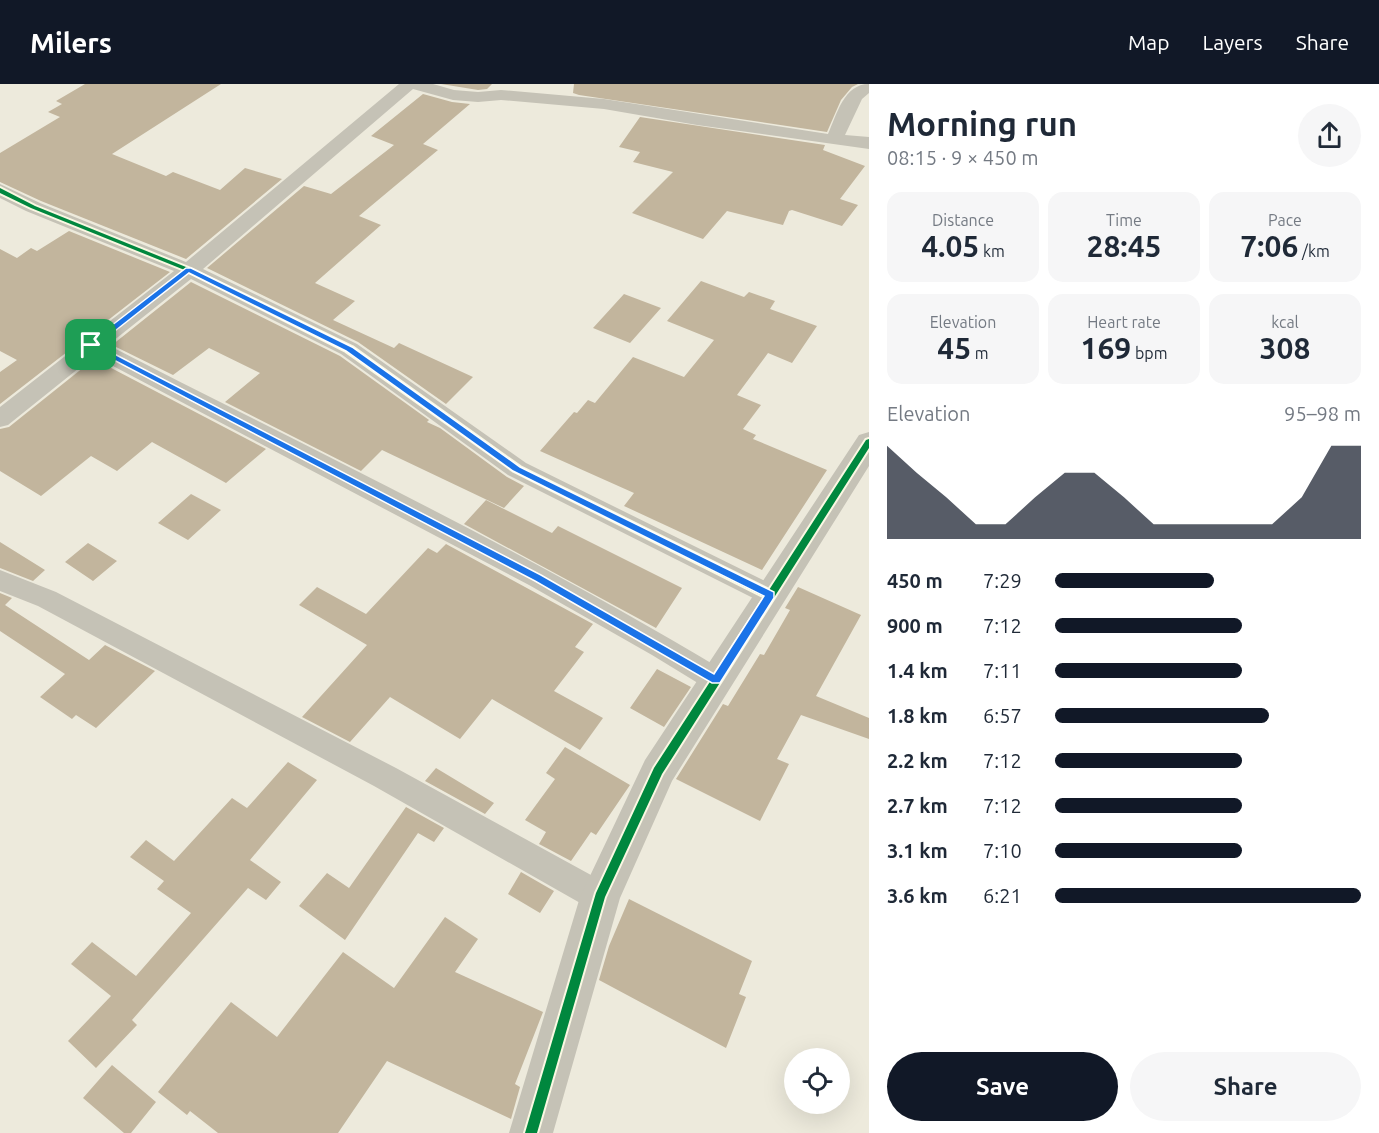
<!DOCTYPE html>
<meta charset="utf-8">
<style>
body{margin:0;font-family:Ubuntu,sans-serif;background:#f6f6f7;color:#1f2937;height:100vh;display:flex;flex-direction:column;font-size:22px;white-space:nowrap}
*{box-sizing:border-box;margin:0}
p{font-size:20px;color:#747a83}
.icon{flex:none;width:33px;height:33px;fill:none;stroke:currentColor;stroke-width:2;stroke-linecap:round;stroke-linejoin:round}
.map{position:relative;flex:1;overflow:hidden}
.panel{display:flex;flex-direction:column;background:#fff;width:510px}
.panel>*{flex:none}
.buttons{position:absolute;left:784px;top:964px;display:grid;gap:12px}
.buttons a{display:grid;place-items:center;width:66px;height:66px;border-radius:50%;background:#fff;box-shadow:0 6px 24px #0002;font-size:30px}
.pin{position:absolute;display:grid;place-items:center;width:51px;height:51px;color:#fff;margin:-26px;border-radius:12px;box-shadow:0 3px 9px #0006}
.round{display:grid;place-items:center;flex:none;width:63px;height:63px;border-radius:32px;background:#f6f6f7}
.head{display:flex;align-items:center;justify-content:space-between;height:102px;padding:0 18px}
h1{font-size:33px;font-weight:700;line-height:45px}
.metrics{display:grid;grid-template-columns:repeat(3,1fr);gap:9px;height:102px;padding:6px 18px}
.metrics div{display:grid;align-content:center;border-radius:15px;background:#f6f6f7;text-align:center}
.metrics b{font-size:30px;font-weight:700}
.metrics small{font-size:16px;font-weight:400}
.metrics p{font-size:16px}
.chart{height:168px;padding:12px 18px}
.chart p{display:flex;justify-content:space-between}
.chart svg{width:100%;height:108px;margin-top:6px;fill:#111827;opacity:.7}
.cta{display:flex;gap:12px;margin-top:auto;padding:12px 18px}
.cta a{flex:1;height:69px;border-radius:36px;background:#111827;color:#fff;font-size:24px;font-weight:700;line-height:69px;text-align:center}
.cta a+a{background:#f6f6f7;color:#1f2937}
ul{padding:0 18px;list-style:none;font-size:20px}
li{display:grid;grid-template-columns:96px 72px 1fr;align-items:center;height:45px}
li i{height:15px;border-radius:8px;background:#111827}
header{display:flex;align-items:center;gap:36px;box-sizing:border-box;height:84px;padding:0 30px;background:#111827;color:#fff}
header strong{font-size:28px}
nav{display:flex;gap:33px;margin-inline-start:auto;font-size:21px}
main{display:flex;flex:1;min-height:0}
.map>svg:first-child{display:block}
.building{fill:#c2b59d}
.lines{fill:none;stroke-linecap:round;stroke-linejoin:round}
.minor{fill:#c5c2b6;fill-rule:evenodd}
.tertiary{fill:#c5c2b6;fill-rule:evenodd}
.cycleway-casing{stroke:#faf8e3;stroke-width:4}
.cycleway{fill:#00873e;fill-rule:evenodd}
.route{fill:#1a73e8;stroke:#fff;stroke-width:1.5;fill-rule:evenodd}
</style>
<header>
<strong>Milers</strong>
<nav><a>Map</a><a>Layers</a><a>Share</a></nav>
</header>
<main>
<div class="map">
<svg width="869" height="1049" viewBox="0 0 869 1049">
<rect width="100%" height="100%" fill="#edeadc"/>
<path class="building" d="M85 0H221L112 70 166 92 173 88 220 106 245 84 282 95 186 175 41 117 0 98V69L60 33 48 28 62 20 56 17Z
M441 0H492L487 5 478 6Z
M574 0H858L852 3 841 16 827 48 579 11 573 9Z
M423 10 452 18 470 20 423 60 438 66 359 132 381 141 315 199 355 217 333 236 394 264 399 259 473 293 446 320 358 258 207 184 304 102 331 110 394 61 371 52Z
M640 33 825 61 823 66 865 82 840 115 858 121 842 142 792 126 789 127 783 141 727 127 703 155 632 129 673 88 633 78 640 68 619 63Z
M69 147 170 188 0 320V288L17 276 0 267V165L17 174 31 164 37 167Z
M701 197 744 213 749 208 775 217 770 225 817 242 792 279 768 269 737 311 761 321 743 345 756 351 753 355 827 386 762 486 624 422 634 409 540 367 574 328 577 329 588 316 595 319 633 273 684 293 714 256 667 237Z
M191 198 340 272 429 336 427 338 440 344 507 393 524 402 504 424 382 366 361 387 225 318 260 289 209 264 173 291 112 261Z
M624 210 661 224 630 259 593 244Z
M94 275 266 365 226 399 152 358 117 387 91 372 41 412 0 387V345L9 343Z
M191 410 221 426 188 456 158 439Z
M486 416 552 449 558 442 682 504 656 544 464 440Z
M0 458 45 486 33 497 0 484Z
M88 459 117 477 93 497 65 478Z
M446 460 593 540 575 563 584 568 554 607 603 634 580 666 492 615 460 655 390 613 350 658 302 633 367 561 299 521 317 503 366 530 428 464 437 469Z
M798 503 861 531 816 612 869 634V655L801 631 777 675 789 680 760 737 676 695 723 620 728 622 760 570 764 571 790 526 785 524Z
M0 509 12 514 5 521 89 576 105 561 155 587 96 644 76 631 72 635 40 613 65 590 0 547Z
M657 585 691 603 664 643 630 624Z
M565 663 630 701 596 751 591 748 571 777 539 760 546 748 525 736 555 695 546 689Z
M288 678 317 696 250 776 281 798 266 816 248 804 132 936 137 941 96 984 68 957 111 912 71 880 92 858 136 892 191 829 157 805 164 797 130 773 146 756 174 777 232 714 247 724Z
M436 684 494 719 485 730 425 697Z
M406 723 444 744 434 758 418 749 345 856 299 822 327 789 349 804Z
M521 788 554 807 540 829 508 810Z
M629 815 752 877 739 910 746 913 726 964 599 896 609 862Z
M445 833 478 855 455 888 543 928 515 1000 520 1003 511 1035 387 977 338 1049H218L190 1027 187 1031 158 1008 231 918 277 953 343 868 394 904Z
M112 981 156 1018 131 1049H124L83 1014Z"/>
<g class="lines">
<path class="minor" d="M399 0H433L454 6 478 8 501 6 604 15 828 50C837 30 844 0 869 0V9L862 15 845 51 869 53V65L697 41 604 25 501 16 478 18 453 16 413 5 203 185 357 260 526 379 779 504 783 511 779 518 770 521 761 518 508 391 341 270 191 195 108 261C314 367 528 468 726 588L730 596 726 604 716 608 706 604 652 571 529 501 94 272 8 341 0 343V323L174 187 26 127 0 114V100L40 119 186 178Z
M0 486 56 508 396 684 611 802 616 813 611 824 600 828 589 824 374 702 38 522 0 507Z"/>
<path class="tertiary" d="M869 348V382L672 697 620 814 553 1049H509L580 813 645 676 859 351Z"/>
<g class="cycleway-casing">
<path id="cycleway" d="M0 104 35 122 191 185 352 263 520 383 769 506 866 356 869 355V364L662 690 605 813 537 1049H525L596 809 654 684 765 513 514 387 346 267 187 187 31 124 0 109Z"/>
</g>
<use href="#cycleway" class="cycleway"/>
</g>
<path class="route" d="M186 184H191L352 263 520 383 774 508V514L720 599H712L535 497 89 263V259ZM189 189 346 267 513 387 764 512 714 590 541 491 97 261Z"/>
</svg>
<div class="buttons">
<a><svg class="icon" aria-label="locate" viewBox="0 0 24 24"><circle cx="12" cy="12" r="6"/><path d="M12 2v4M12 18v4M2 12h4M18 12h4"/></svg></a>
</div>
<div class="pin" style="left:91px;top:261px;background:#1e9e55"><svg class="icon" aria-label="arrive" viewBox="0 0 24 24"><path d="M6 21V4h12l-3 4 3 4H6"/></svg></div>
</div>
<section class="panel">
<div class="head"><div><h1>Morning run</h1><p>08:15 · 9 × 450 m</p></div><a class="round"><svg class="icon" aria-label="share" viewBox="0 0 24 24"><path d="M12 15V3M7 8l5-5 5 5M5 13v7h14v-7"/></svg></a></div>
<div class="metrics">
<div><p>Distance</p><b>4.05<small> km</small></b></div>
<div><p>Time</p><b>28:45</b></div>
<div><p>Pace</p><b>7:06<small> /km</small></b></div>
</div>
<div class="metrics">
<div><p>Elevation</p><b>45<small> m</small></b></div>
<div><p>Heart rate</p><b>169<small> bpm</small></b></div>
<div><p>kcal</p><b>308</b></div>
</div>
<div class="chart"><p><span>Elevation</span>95–98 m</p>
<svg viewBox="0 0 160 44" preserveAspectRatio="none"><path d="M0 44V6L10 17L20 27L30 38L40 38L50 27L60 17L70 17L80 27L90 38L100 38L110 38L120 38L130 38L140 27L150 6L160 6V44z"/></svg>
</div>
<ul>
<li><b>450 m</b>7:29<i style="width:52%"></i></li>
<li><b>900 m</b>7:12<i style="width:61%"></i></li>
<li><b>1.4 km</b>7:11<i style="width:61%"></i></li>
<li><b>1.8 km</b>6:57<i style="width:70%"></i></li>
<li><b>2.2 km</b>7:12<i style="width:61%"></i></li>
<li><b>2.7 km</b>7:12<i style="width:61%"></i></li>
<li><b>3.1 km</b>7:10<i style="width:61%"></i></li>
<li><b>3.6 km</b>6:21<i style="width:100%"></i></li>
</ul>
<div class="cta"><a>Save</a><a>Share</a></div>
</section>
</main>
